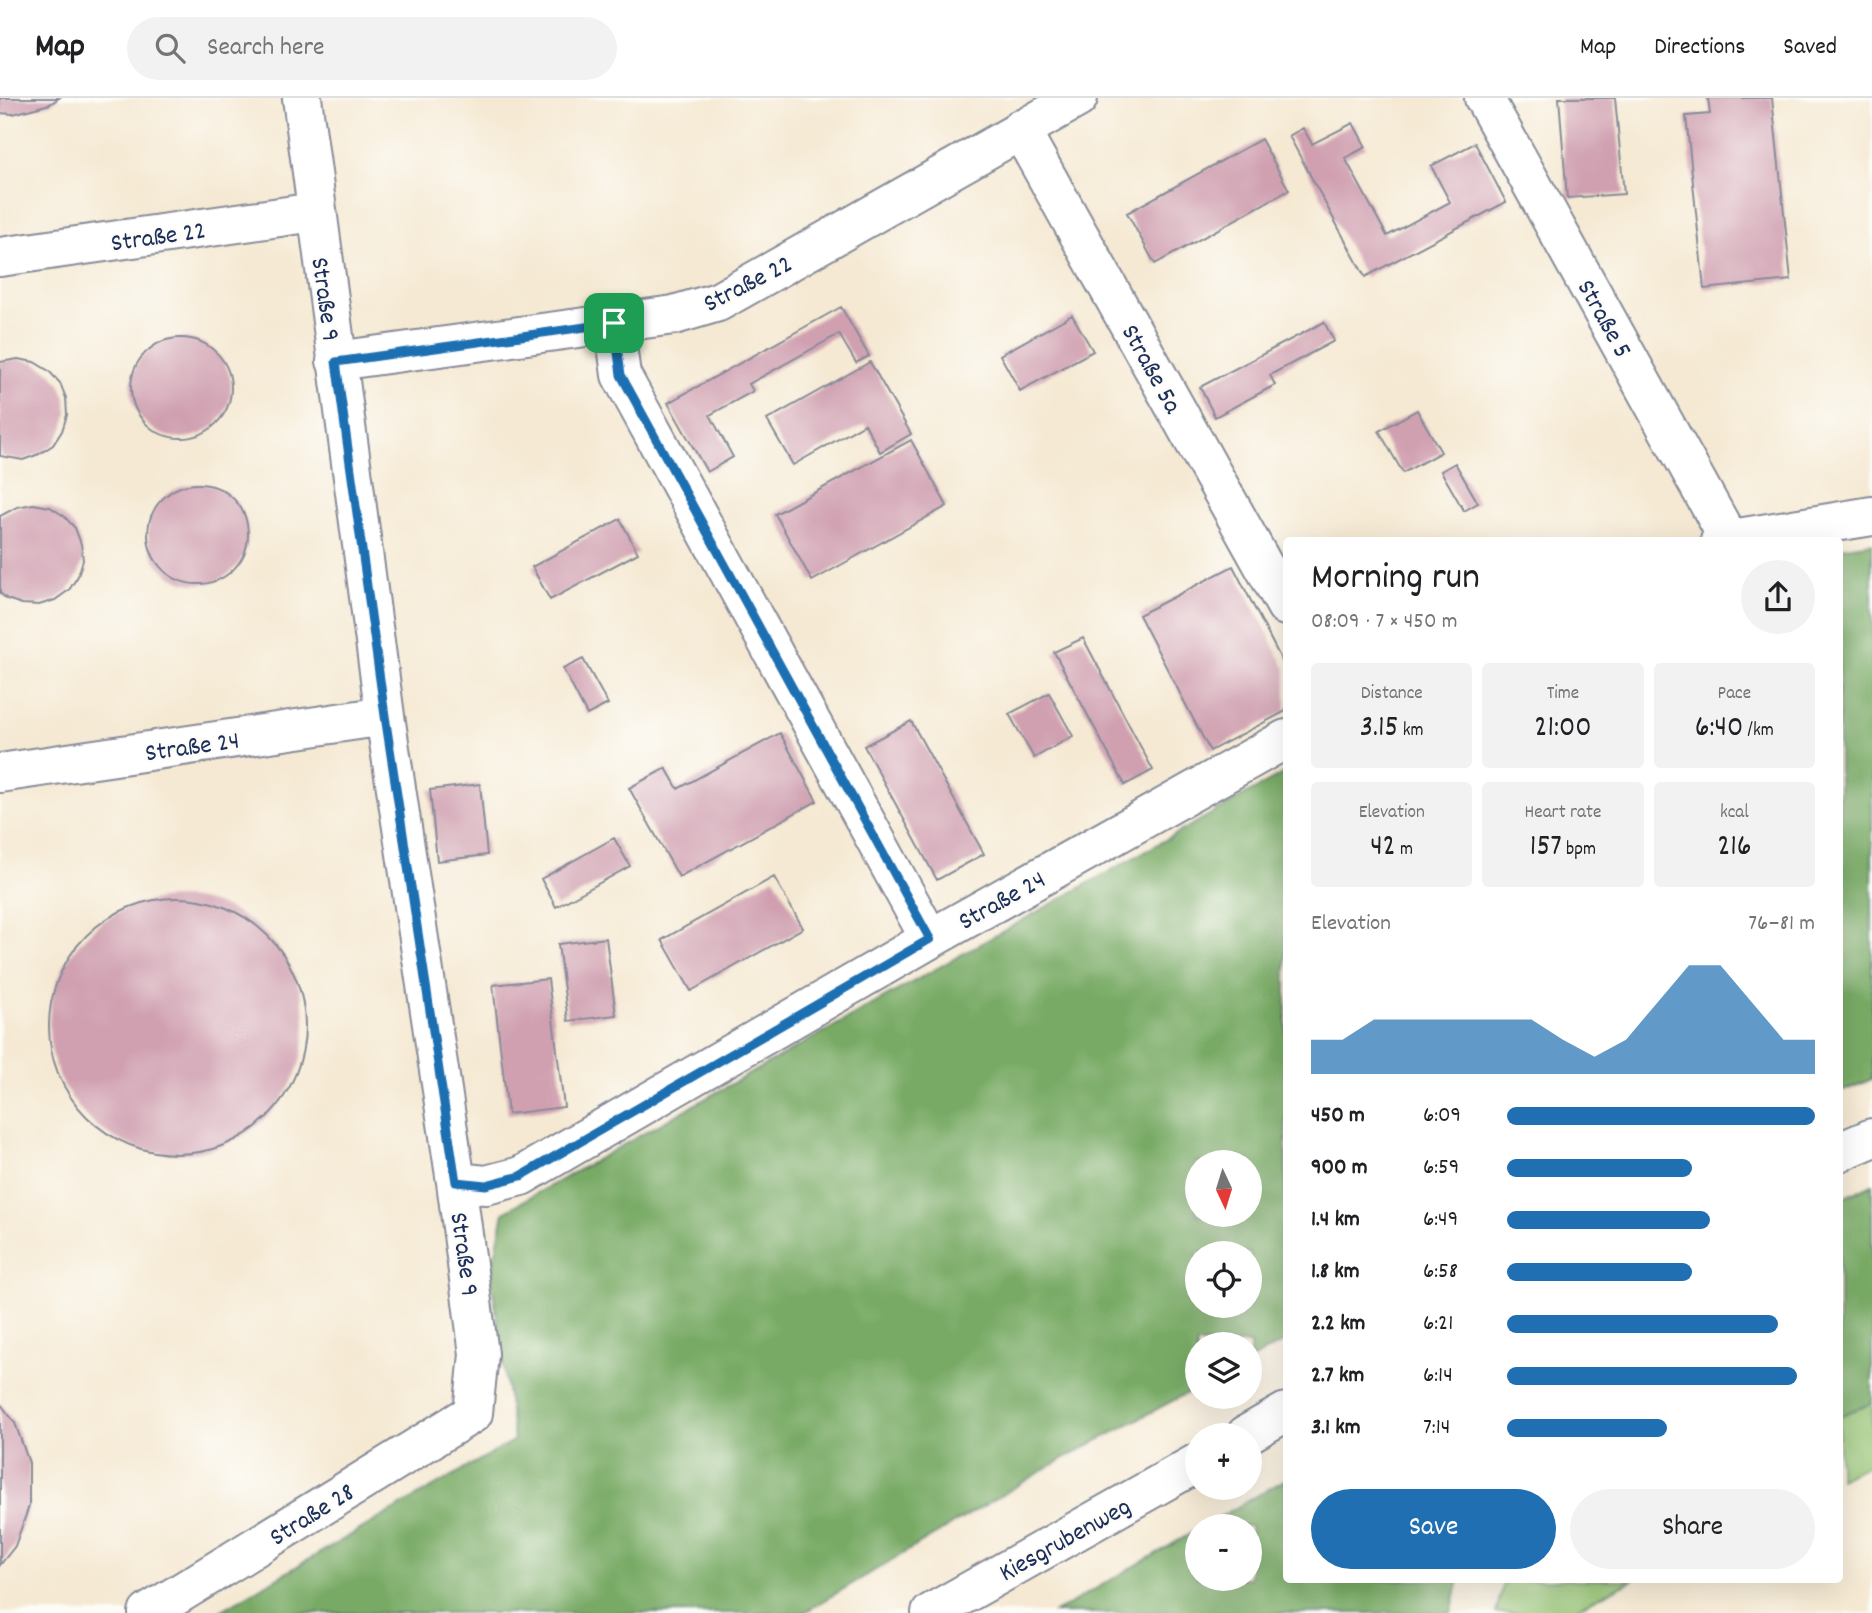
<!DOCTYPE html>
<meta charset="utf-8">
<style>
body{margin:0;font-family:Dekko,sans-serif;background:#f2f2f2;color:#202124;height:100vh;display:flex;flex-direction:column;font-size:26px;white-space:nowrap}
*{box-sizing:border-box;margin:0}
p{font-size:23px;color:#757577}
.icon{flex:none;width:38px;height:38px;fill:none;stroke:currentColor;stroke-width:2;stroke-linecap:round;stroke-linejoin:round}
.map{position:relative;flex:1;overflow:hidden}
.sheet{position:absolute;left:1283px;top:439px;width:560px;height:1046px;display:flex;flex-direction:column;background:#fff;border-radius:7px;box-shadow:0 7px 28px #0002}
.sheet>*{flex:none}
.needle{width:46px;rotate:176deg}
.fabs{position:absolute;left:1185px;top:1052px;display:grid;gap:14px}
.fabs a{display:grid;place-items:center;width:77px;height:77px;border-radius:50%;background:#fff;box-shadow:0 7px 28px #0002;font-size:35px}
.pin{position:absolute;display:grid;place-items:center;width:60px;height:60px;color:#fff;margin:-30px;border-radius:14px;box-shadow:0 4px 10px #0006}
.round{display:grid;place-items:center;flex:none;width:74px;height:74px;border-radius:37px;background:#f2f2f2}
.headline{display:flex;align-items:center;justify-content:space-between;height:119px;padding:0 28px}
h1{font-size:38px;font-weight:600;line-height:52px}
.metrics{display:grid;grid-template-columns:repeat(3,1fr);gap:10px;height:119px;padding:7px 28px}
.metrics div{display:grid;align-content:center;border-radius:7px;background:#f2f2f2;text-align:center}
.metrics b{font-size:30px;font-weight:600}
.metrics small{font-size:19px;font-weight:400}
.metrics p{font-size:19px}
.chart{height:196px;padding:14px 28px}
.chart p{display:flex;justify-content:space-between}
.chart svg{width:100%;height:126px;margin-top:7px;fill:#1f6fb2;opacity:.7}
.action{display:flex;gap:14px;margin-top:auto;padding:14px 28px}
.action a{flex:1;height:80px;border-radius:42px;background:#1f6fb2;color:#fff;font-size:28px;font-weight:600;line-height:80px;text-align:center}
.action a+a{background:#f2f2f2;color:#202124}
ul{padding:0 28px;list-style:none;font-size:23px}
li{display:grid;grid-template-columns:112px 84px 1fr;align-items:center;height:52px}
li i{height:18px;border-radius:9px;background:#1f6fb2}
header{display:flex;align-items:center;gap:42px;box-sizing:border-box;height:98px;padding:0 35px;background:#fff;border-bottom:2px solid #e0e0e0}
header strong{font-size:33px}
nav{display:flex;gap:38px;margin-inline-start:auto;font-size:24px}
.search{width:490px;height:63px;background:#f2f2f2;display:flex;align-items:center;gap:18px;box-sizing:border-box;padding:0 24px;border-radius:38px;color:#757577;font-size:26px}
.map>svg:first-child{display:block}
.green{fill:#95c473;stroke:#587a68;stroke-width:2}
.forest{fill:#78aa65;stroke:#4a6c62;stroke-width:2;fill-rule:evenodd}
.building{fill:#d0a0b1}
.lines{fill:none;stroke-linecap:round;stroke-linejoin:round}
.minor-casing{stroke:#888c98;stroke-width:42}
.major-casing{stroke:#888c98;stroke-width:42}
.minor{stroke:#fff;stroke-width:38}
.major{stroke:#fff;stroke-width:38}
.route-casing{stroke:#fff;stroke-width:14}
.route{stroke:#1f6fb2;stroke-width:9}
.labels{text-anchor:middle;stroke-width:5;stroke-linejoin:round;paint-order:stroke}
.street-label{font-size:26px;fill:#1b2f5e;stroke:#fdfcf7}
</style>
<header>
<strong>Map</strong>
<div class="search"><svg class="icon" aria-label="search" viewBox="0 0 24 24"><circle cx="10" cy="10" r="6"/><path d="M15 15l6 6"/></svg>Search here</div>
<nav><a>Map</a><a>Directions</a><a>Saved</a></nav>
</header>
<div class="map">
<svg width="1872" height="1515" viewBox="0 0 1872 1515">
<rect width="100%" height="100%" fill="#fdfcf7"/>
<filter id="ink" filterUnits="userSpaceOnUse"><feTurbulence type="fractalNoise" baseFrequency=".0143" numOctaves="2"/><feDisplacementMap in="SourceGraphic" scale="14" xChannelSelector="R" yChannelSelector="G"/><feConvolveMatrix kernelMatrix="1 2 1 2 8 2 1 2 1" color-interpolation-filters="sRGB"/></filter>
<filter id="wash" filterUnits="userSpaceOnUse"><feTurbulence type="fractalNoise" baseFrequency=".00686" numOctaves="4" result="noise"/><feDisplacementMap in="SourceGraphic" scale="28" xChannelSelector="R" yChannelSelector="G"/><feGaussianBlur stdDeviation="1.57" result="paint"/><feColorMatrix in="noise" values="0 0 0 0 0 0 0 0 0 0 0 0 0 0 0 0 0 1.4 0 .05"/><feComposite in="paint" operator="in"/></filter>
<g filter="url(#wash)">
<rect width="100%" height="100%" fill="#f5e9d3"/>
<path class="green" d="M1872 1305V1365L1839 1381V1318Z
M1504 1482H1633L1566 1515H1496Z"/>
<path class="forest" d="M1872 445V981L1839 995V450Z
M1286 674V1243L1250 1262V1246H1197V1290L1059 1363 803 1515H217L514 1342 491 1178 504 1114ZM1197 1064H1250V1116H1197ZM1197 1155H1250V1208H1197Z
M1872 1086V1305L1839 1318V1102Z
M1286 1381V1482H1459L1451 1515H1054L1197 1432V1480H1250V1428H1204Z"/>
<g id="blocks">
<path class="building" d="M0 0H59L50 6 13 16 0 15Z
M1559 0H1615L1624 96 1567 100Z
M1708 0H1772L1791 182 1704 191 1686 18 1710 16Z
M1353 25 1366 49 1345 60 1387 138 1450 104 1431 68 1475 45 1506 104 1365 179 1289 38 1303 30 1312 46Z
M1261 41 1289 92 1155 166 1127 115Z
M841 209 869 258 856 265 839 236 749 286 753 293 710 317 733 359 707 374 668 305Z
M1072 217 1093 253 1020 293 1000 257Z
M1324 224 1334 243 1270 277 1275 287 1215 319 1200 289Z
M131 290a50 50 0 1 1 100 0a50 50 0 1 1-100 0Z
M18 261 34 264 49 273 60 285 66 300 67 317 62 333 53 347 39 356 23 362 0 358V264Z
M870 264 911 336 880 354 865 326 793 367 767 322Z
M1417 312 1441 354 1403 375 1379 333Z
M911 342 947 408 812 483 775 416Z
M1455 365 1478 405 1464 413 1441 373Z
M148 436a50 50 0 1 1 100 0a50 50 0 1 1-100 0Z
M33 406 50 409 64 418 75 430 81 446 83 462 78 478 69 492 55 502 39 507 22 506 7 501 0 495V418L17 409Z
M620 421 638 455 550 502 532 469Z
M1233 468 1286 571V613L1210 653 1139 517Z
M1083 540 1153 672 1125 687 1054 554Z
M583 561 608 606 587 617 563 571Z
M1049 595 1073 638 1034 660 1009 616Z
M911 623 984 756 937 782 864 648Z
M780 635 817 703 679 779 629 690 666 670 678 691Z
M480 686 487 757 437 763 430 692Z
M614 740 630 768 556 809 541 781Z
M774 779 803 830 691 893 662 842Z
M49 928a128 128 0 1 1 256 0a128 128 0 1 1-256 0Z
M606 840 616 917 568 923 558 846Z
M548 881 564 1009 508 1016 493 887Z
M0 1305 15 1325 29 1365V1408L15 1448 0 1467Z"/>
</g>
</g>
<g filter="url(#ink)">
<use href="#blocks" fill-opacity="0" stroke="#888c98" stroke-width="2"/>
<g class="lines">
<g class="minor-casing">
<path id="minor" d="M1484 0 1728 440
M1020 31 1286 508
M0 159 315 114
M614 225 621 277 930 841
M336 263 674 217 718 204 1078 0
M1720 443 1872 418
M0 675 385 618
M456 1084 486 1087 521 1078 930 841 1286 641
M148 1515 473 1315 479 1256 456 1084 385 618 302 0"/>
</g>
<g class="major-casing">
<path id="major" d="M1839 1054 1872 1040
M1246 1337 1286 1314
M931 1515 1197 1365"/>
</g>
<use href="#minor" class="minor"/>
<use href="#major" class="major"/>
</g>
</g>
<g class="lines" filter="url(#ink)">
<g class="route-casing">
<path id="route" d="M614 225 621 277 930 841 521 1078 486 1087 456 1084 385 618 336 264Z"/>
</g>
<use href="#route" class="route"/>
</g>
<g class="labels">
<g class="street-label">
<text transform="translate(158 137) rotate(-8)" y="9">Straße 22</text>
<text transform="translate(747 184) rotate(-27)" y="9">Straße 22</text>
<text transform="translate(327 201) rotate(82)" y="9">Straße 9</text>
<text transform="translate(1606 220) rotate(61)" y="9">Straße 5</text>
<text transform="translate(1153 270) rotate(61)" y="9">Straße 5a</text>
<text transform="translate(192 647) rotate(-8)" y="9">Straße 24</text>
<text transform="translate(1001 801) rotate(-29)" y="9">Straße 24</text>
<text transform="translate(466 1156) rotate(82)" y="9">Straße 9</text>
<text transform="translate(311 1415) rotate(-32)" y="9">Straße 28</text>
<text transform="translate(1064 1440) rotate(-29)" y="9">Kiesgrubenweg</text>
</g>
</g>
</svg>
<div class="fabs">
<a><svg class="needle" viewBox="-14 -14 28 28"><path d="M0-13l5 13h-10z" fill="#e53935"/><path d="M0 13l5-13h-10z" fill="#757577"/></svg></a>
<a><svg class="icon" aria-label="locate" viewBox="0 0 24 24"><circle cx="12" cy="12" r="6"/><path d="M12 2v4M12 18v4M2 12h4M18 12h4"/></svg></a>
<a><svg class="icon" aria-label="layers" viewBox="0 0 24 24"><path d="M12 4l9 5-9 5-9-5zM3 14l9 5 9-5"/></svg></a>
<a>+</a>
<a>−</a>
</div>
<div class="pin" style="left:614px;top:225px;background:#1e9e55"><svg class="icon" aria-label="arrive" viewBox="0 0 24 24"><path d="M6 21V4h12l-3 4 3 4H6"/></svg></div>
<section class="sheet">
<div class="headline"><div><h1>Morning run</h1><p>08:09 · 7 × 450 m</p></div><a class="round"><svg class="icon" aria-label="share" viewBox="0 0 24 24"><path d="M12 15V3M7 8l5-5 5 5M5 13v7h14v-7"/></svg></a></div>
<div class="metrics">
<div><p>Distance</p><b>3.15<small> km</small></b></div>
<div><p>Time</p><b>21:00</b></div>
<div><p>Pace</p><b>6:40<small> /km</small></b></div>
</div>
<div class="metrics">
<div><p>Elevation</p><b>42<small> m</small></b></div>
<div><p>Heart rate</p><b>157<small> bpm</small></b></div>
<div><p>kcal</p><b>216</b></div>
</div>
<div class="chart"><p><span>Elevation</span>76–81 m</p>
<svg viewBox="0 0 160 44" preserveAspectRatio="none"><path d="M0 44V32L10 32L20 25L30 25L40 25L50 25L60 25L70 25L80 32L90 38L100 32L110 19L120 6L130 6L140 19L150 32L160 32V44z"/></svg>
</div>
<ul>
<li><b>450 m</b>6:09<i style="width:100%"></i></li>
<li><b>900 m</b>6:59<i style="width:60%"></i></li>
<li><b>1.4 km</b>6:49<i style="width:66%"></i></li>
<li><b>1.8 km</b>6:58<i style="width:60%"></i></li>
<li><b>2.2 km</b>6:21<i style="width:88%"></i></li>
<li><b>2.7 km</b>6:14<i style="width:94%"></i></li>
<li><b>3.1 km</b>7:14<i style="width:52%"></i></li>
</ul>
<div class="action"><a>Save</a><a>Share</a></div>
</section>
</div>
